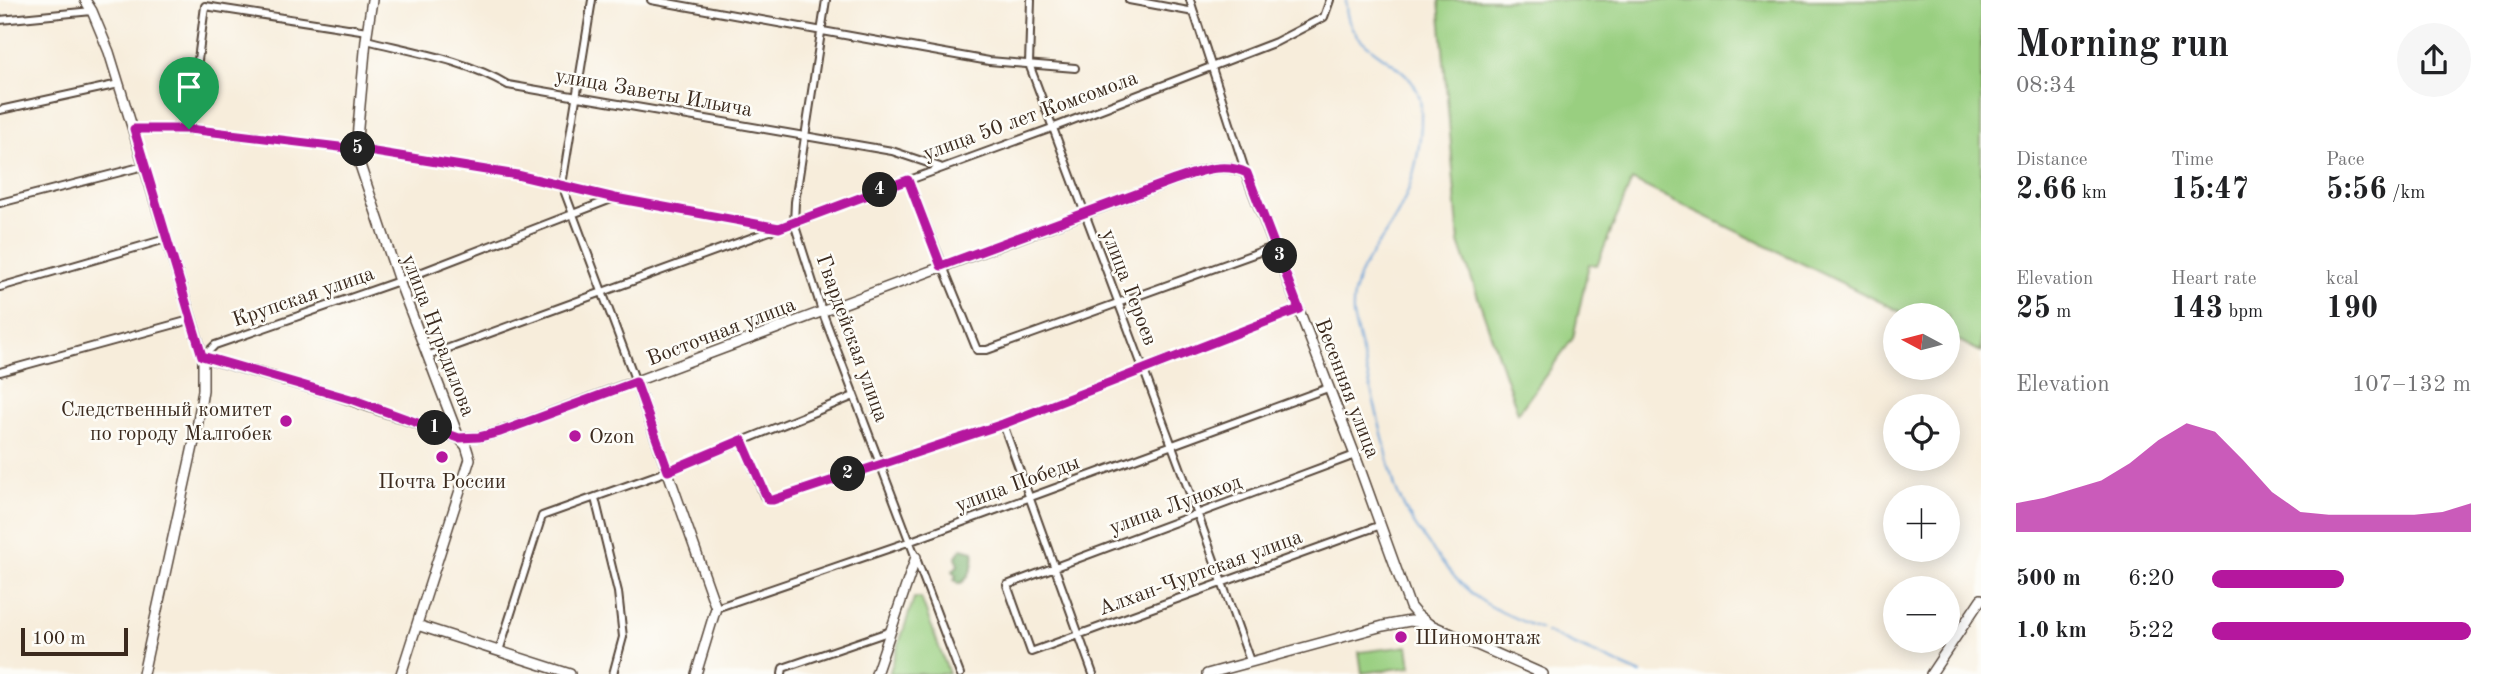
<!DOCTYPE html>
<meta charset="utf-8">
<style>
body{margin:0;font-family:"Old Standard TT",serif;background:#f6f6f6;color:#202124;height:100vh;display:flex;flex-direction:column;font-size:26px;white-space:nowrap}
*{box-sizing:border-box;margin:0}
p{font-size:23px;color:#757577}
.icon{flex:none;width:38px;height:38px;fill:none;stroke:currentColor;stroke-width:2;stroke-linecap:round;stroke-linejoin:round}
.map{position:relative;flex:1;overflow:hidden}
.side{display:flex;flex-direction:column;background:#fff;width:525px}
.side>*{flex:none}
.needle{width:46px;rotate:277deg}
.fabs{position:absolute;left:1883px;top:303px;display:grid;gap:14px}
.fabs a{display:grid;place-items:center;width:77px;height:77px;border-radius:50%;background:#fff;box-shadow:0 4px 18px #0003;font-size:35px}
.scale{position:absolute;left:21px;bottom:18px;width:107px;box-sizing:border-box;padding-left:7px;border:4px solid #3b2a1e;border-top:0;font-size:19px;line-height:24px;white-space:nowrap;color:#3b2a1e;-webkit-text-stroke:5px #fdfcf7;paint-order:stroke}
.pin{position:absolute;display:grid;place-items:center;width:60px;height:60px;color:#fff;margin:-72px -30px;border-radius:50% 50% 50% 0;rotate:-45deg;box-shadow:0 0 7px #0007}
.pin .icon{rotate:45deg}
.km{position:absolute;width:35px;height:35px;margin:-18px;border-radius:50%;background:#222;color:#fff;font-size:19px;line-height:35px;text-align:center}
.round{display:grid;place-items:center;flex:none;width:74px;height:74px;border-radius:37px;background:#f6f6f6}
.overview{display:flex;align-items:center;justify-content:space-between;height:119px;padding:0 35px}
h1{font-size:38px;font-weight:700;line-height:52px}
.figures{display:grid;grid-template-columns:repeat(3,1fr);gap:10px;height:119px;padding:7px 35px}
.figures div{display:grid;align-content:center}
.figures b{font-size:30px;font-weight:700}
.figures small{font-size:19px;font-weight:400}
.figures p{font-size:19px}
.chart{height:196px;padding:14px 35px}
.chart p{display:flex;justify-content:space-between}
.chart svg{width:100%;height:126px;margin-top:7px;fill:#b5179e;opacity:.7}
ul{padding:0 35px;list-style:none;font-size:23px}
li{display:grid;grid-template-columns:112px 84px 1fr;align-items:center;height:52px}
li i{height:18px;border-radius:9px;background:#b5179e}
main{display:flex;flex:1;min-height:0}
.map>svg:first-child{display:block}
.green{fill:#99cf80;stroke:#6a7c4f;stroke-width:2}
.forest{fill:#7ab26e;stroke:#5a6e46;stroke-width:2}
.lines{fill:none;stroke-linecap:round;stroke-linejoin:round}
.stream{stroke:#69a0d6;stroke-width:2}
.street-casing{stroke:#57473a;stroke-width:10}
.secondary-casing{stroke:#57473a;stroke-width:12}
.street{stroke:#fff;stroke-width:6}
.secondary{stroke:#fff;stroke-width:9}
.route-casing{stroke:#fff;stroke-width:14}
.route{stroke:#b5179e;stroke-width:9}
.poi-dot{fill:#b5179e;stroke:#fdfcf7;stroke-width:2.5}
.labels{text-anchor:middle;stroke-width:5;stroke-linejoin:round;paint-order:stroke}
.street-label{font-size:21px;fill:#3b2a1e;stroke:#fdfcf7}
.poi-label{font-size:21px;fill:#3b2a1e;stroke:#fdfcf7;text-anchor:start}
</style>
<main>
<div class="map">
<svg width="1981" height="674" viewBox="0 0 1981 674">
<rect width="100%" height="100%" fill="#fdfcf7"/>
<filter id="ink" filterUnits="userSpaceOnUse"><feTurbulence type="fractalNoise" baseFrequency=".0143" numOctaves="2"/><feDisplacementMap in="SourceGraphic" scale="14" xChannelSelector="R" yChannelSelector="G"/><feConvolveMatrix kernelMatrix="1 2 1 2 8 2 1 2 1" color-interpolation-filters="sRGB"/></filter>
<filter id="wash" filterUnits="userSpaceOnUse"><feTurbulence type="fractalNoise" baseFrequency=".00686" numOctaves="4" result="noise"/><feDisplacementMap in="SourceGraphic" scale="28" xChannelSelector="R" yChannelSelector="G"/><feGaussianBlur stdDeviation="1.57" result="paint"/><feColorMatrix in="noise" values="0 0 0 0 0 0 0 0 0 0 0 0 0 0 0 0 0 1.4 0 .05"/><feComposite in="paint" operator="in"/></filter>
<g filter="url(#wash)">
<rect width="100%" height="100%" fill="#f7eddb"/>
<path class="green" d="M1439 0H1981V352L1948 335V315H1907L1632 180 1597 265 1589 264 1573 338 1518 413 1459 242Z
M914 598H921L949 674H889Z
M1408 646 1411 667 1362 673 1359 652Z"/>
<path class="forest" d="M962 548 973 551C975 563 970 579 959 584L954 579 956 576 953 571 958 565 956 556Z"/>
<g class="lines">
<path class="stream" d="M1346 0C1342 58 1420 55 1421 108 1422 142 1415 181 1399 211 1379 250 1350 269 1353 316L1395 487C1407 519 1453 583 1482 601 1500 613 1522 621 1541 629
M1546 632 1641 674"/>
</g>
</g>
<g filter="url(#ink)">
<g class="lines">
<g class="street-casing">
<path id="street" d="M592 0 562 185 636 382
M651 0 989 61 1075 68
M826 0 795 202 794 223 822 311 960 674
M1031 0 1029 64 1198 515 1250 661
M1129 0 1194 12
M1190 0 1246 173
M0 20 92 11
M366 40C414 52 466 60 508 85L892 151 940 167
M0 110 119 84
M134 129H189L356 149 517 175 615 198 778 228
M189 129 205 6 367 31
M908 180 977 350H987L1276 246
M0 203 144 166
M0 287 166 239
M427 356 1052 128 1276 42 1324 17 1330 0
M203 357 215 345 399 281 614 198
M0 372 190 320
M1003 424 1093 674
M742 440 764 496 768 500H773L1003 424 1299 309
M1355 455 1007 585 1031 652 1381 525
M595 498 618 592 623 637 613 674
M716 608 911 541 1328 388
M499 651 542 516 668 471 854 396
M782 674 783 668 891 631"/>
</g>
<g class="secondary-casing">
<path id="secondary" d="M85 0 92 11 109 52 203 357V390L197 428 143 674
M372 0 366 40 356 149 358 159 399 281 459 438 466 446 470 459 401 674
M203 357 336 395 459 438 479 437 500 432 1174 180C1198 172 1222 161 1246 173L1355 455 1410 607 1416 614 1429 624 1543 674
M636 382 716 608 696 674
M417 625 570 674
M876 674 916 557
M1207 674 1383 626 1410 621 1424 623
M1931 674 1981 599"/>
</g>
<use href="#street" class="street"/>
<use href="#secondary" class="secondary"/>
</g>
</g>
<g class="lines" filter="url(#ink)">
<g class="route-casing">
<path id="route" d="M134 129H189L356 149 517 175 615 198 779 228 908 180 941 266 1174 180C1198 172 1223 161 1247 173L1299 309 1003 424 773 500H768L742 440 668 471 636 382 500 432 479 437 459 438 354 400 202 356Z"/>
</g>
<use href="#route" class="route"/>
</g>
<g class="poi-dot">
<circle cx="286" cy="421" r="7"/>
<circle cx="575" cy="436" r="7"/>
<circle cx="442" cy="457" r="7"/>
<circle cx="1401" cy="637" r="7"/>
</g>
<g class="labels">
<g class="street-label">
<text transform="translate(654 92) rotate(10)" y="7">улица Заветы Ильича</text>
<text transform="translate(1030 115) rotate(-20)" y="7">улица 50 лет Комсомола</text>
<text transform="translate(1130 287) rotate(69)" y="7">улица Героев</text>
<text transform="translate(303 296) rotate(-19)" y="7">Крупская улица</text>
<text transform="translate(721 331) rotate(-21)" y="7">Восточная улица</text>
<text transform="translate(439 335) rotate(69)" y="7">улица Нурадилова</text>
<text transform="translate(853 338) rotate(70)" y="7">Гвардейская улица</text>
<text transform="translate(1348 388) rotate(69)" y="7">Весенняя улица</text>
<text transform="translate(1017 483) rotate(-20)" y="7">улица Победы</text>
<text transform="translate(1175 504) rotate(-20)" y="7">улица Луноход</text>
<text transform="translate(1200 572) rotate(-20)" y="7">Алхан-Чуртская улица</text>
</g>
<g class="poi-label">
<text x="272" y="416" text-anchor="end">Следственный комитет<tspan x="272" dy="24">по городу Малгобек</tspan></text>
<text x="589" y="443">Ozon</text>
<text x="442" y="488" text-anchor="middle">Почта России</text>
<text x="1415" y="644">Шиномонтаж</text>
</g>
</g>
</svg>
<div class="fabs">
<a><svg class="needle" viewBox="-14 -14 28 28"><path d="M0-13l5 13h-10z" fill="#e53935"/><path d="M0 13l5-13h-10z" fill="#757577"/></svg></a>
<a><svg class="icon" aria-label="locate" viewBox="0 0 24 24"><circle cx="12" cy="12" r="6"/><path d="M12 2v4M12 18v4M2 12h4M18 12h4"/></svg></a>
<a>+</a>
<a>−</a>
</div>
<div class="scale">100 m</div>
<div class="pin" style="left:189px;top:129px;background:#1e9e55"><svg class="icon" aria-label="arrive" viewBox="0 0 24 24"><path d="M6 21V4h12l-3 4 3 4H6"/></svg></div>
<b class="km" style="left:435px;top:428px">1</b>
<b class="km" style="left:848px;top:474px">2</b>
<b class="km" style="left:1280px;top:256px">3</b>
<b class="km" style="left:880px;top:190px">4</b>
<b class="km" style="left:358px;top:149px">5</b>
</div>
<section class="side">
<div class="overview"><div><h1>Morning run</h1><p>08:34</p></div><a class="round"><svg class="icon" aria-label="share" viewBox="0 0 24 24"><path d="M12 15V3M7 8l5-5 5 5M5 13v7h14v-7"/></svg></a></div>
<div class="figures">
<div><p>Distance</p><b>2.66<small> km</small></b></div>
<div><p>Time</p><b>15:47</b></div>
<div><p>Pace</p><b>5:56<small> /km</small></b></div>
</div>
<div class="figures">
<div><p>Elevation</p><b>25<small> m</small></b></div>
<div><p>Heart rate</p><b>143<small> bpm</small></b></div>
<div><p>kcal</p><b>190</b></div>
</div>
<div class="chart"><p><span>Elevation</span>107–132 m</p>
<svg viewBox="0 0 160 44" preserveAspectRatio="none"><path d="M0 44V34L10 32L20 29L30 26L40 20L50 12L60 6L70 9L80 19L90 30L100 37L110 38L120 38L130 38L140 38L150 37L160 34V44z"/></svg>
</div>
<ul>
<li><b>500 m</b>6:20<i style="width:51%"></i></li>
<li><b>1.0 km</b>5:22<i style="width:100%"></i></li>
</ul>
</section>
</main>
